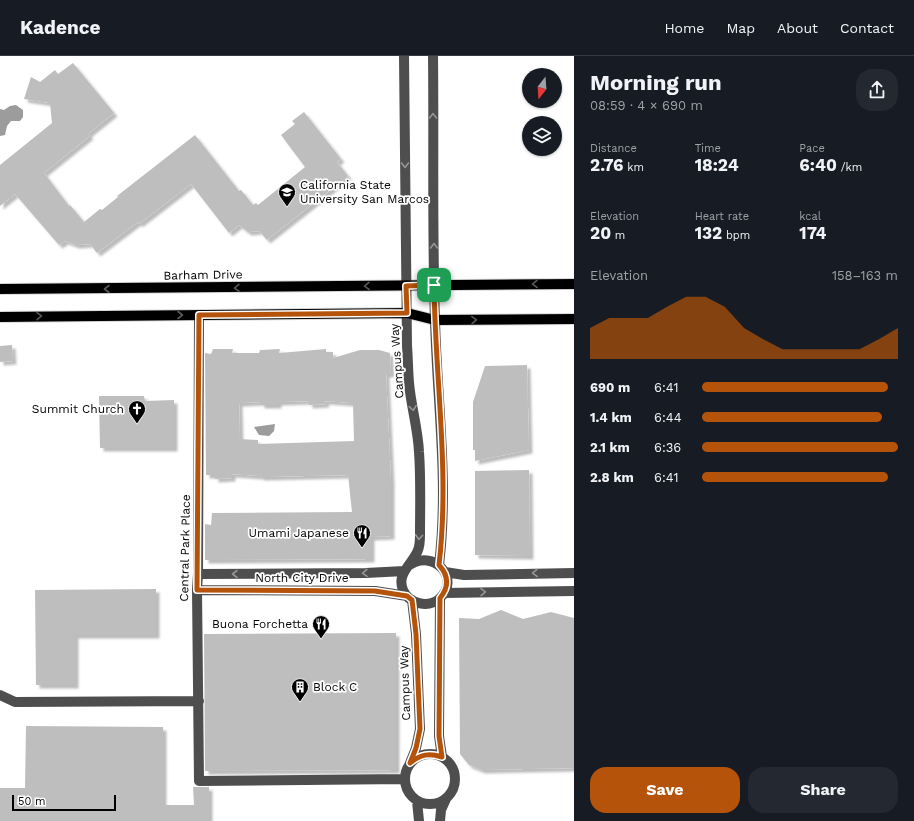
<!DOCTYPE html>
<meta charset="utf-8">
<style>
body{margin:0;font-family:"Work Sans",sans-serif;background:#242831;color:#f1f3f6;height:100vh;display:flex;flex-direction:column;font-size:15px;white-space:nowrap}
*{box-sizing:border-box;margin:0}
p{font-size:13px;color:#9ea1a6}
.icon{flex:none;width:22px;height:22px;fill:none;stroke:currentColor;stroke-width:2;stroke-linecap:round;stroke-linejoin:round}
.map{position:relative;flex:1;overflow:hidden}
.sheet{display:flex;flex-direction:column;background:#171b24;width:340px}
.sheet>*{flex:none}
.needle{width:26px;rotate:197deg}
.buttons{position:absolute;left:522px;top:12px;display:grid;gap:8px}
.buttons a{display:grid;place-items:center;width:40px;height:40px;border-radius:50%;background:#171b24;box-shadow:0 1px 3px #0004;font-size:20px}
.scale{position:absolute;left:12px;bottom:10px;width:104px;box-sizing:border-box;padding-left:4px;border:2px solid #000;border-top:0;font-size:11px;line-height:14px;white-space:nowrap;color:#000;-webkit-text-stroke:3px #fff;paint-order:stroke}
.pin{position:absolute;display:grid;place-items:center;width:34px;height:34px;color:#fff;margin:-17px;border-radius:8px;box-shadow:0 2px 6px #0006}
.round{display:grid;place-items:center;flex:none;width:42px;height:42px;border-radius:16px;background:#242831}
.headline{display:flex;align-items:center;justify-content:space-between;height:68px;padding:0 16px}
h1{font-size:22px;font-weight:700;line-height:30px}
.stats{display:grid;grid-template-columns:repeat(3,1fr);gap:6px;height:68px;padding:4px 16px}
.stats div{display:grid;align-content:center}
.stats b{font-size:17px;font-weight:700}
.stats small{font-size:11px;font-weight:400}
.stats p{font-size:11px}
.chart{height:112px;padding:8px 16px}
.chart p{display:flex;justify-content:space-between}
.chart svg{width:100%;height:72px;margin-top:4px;fill:#b45309;opacity:.7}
.action{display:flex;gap:8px;margin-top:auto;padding:8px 16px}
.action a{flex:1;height:46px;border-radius:16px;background:#b45309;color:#fff;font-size:16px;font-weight:700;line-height:46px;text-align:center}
.action a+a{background:#242831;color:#f1f3f6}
ul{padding:0 16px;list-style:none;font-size:13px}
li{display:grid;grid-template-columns:64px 48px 1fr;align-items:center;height:30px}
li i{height:10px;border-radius:5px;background:#b45309}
header{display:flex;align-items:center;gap:24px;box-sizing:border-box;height:56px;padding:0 20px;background:#171b24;border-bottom:1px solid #363941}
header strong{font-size:19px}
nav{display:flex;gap:22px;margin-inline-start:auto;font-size:14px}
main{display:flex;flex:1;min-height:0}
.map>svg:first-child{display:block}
.water{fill:#9c9c9c}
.building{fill:#bebebe;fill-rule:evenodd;filter:url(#shadow)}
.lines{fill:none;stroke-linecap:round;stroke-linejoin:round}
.major-casing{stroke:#dbdbdb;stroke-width:12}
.minor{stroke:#4e4e4e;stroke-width:10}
.major{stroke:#000;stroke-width:10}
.oneway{stroke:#959595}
.oneway2{stroke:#595959}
.route-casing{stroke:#fff;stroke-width:8}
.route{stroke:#b45309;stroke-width:5}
.labels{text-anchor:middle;stroke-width:3.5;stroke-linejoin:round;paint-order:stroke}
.poi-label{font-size:12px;fill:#000;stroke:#fff;text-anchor:end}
.street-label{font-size:12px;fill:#000;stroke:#fff}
</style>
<header>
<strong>Kadence</strong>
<nav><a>Home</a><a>Map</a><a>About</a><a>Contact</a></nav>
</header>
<main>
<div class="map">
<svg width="574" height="765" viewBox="0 0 574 765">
<defs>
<filter id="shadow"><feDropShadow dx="3.5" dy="3.5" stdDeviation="1" flood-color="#0004"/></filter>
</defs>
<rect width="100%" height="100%" fill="#fff"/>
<path class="water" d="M16 49 23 54V61L20 65H11L7 70 5 79 0 80V53L4 54 10 50Z
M275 368 274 375 269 380 259 379 254 371Z"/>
<path class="building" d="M73 7 114 57 88 78 90 80 44 117 69 150 70 149 84 166 100 153 102 154 118 141 117 140 195 79 239 135 241 134 253 149 256 147 258 149 305 111 281 79 295 68 292 65 304 56 341 103 337 106 348 120 267 184 259 175 248 176 239 169 229 177 191 128 139 168 138 166 97 197 90 188 76 189 65 185 59 189 15 138 0 150V109L52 67 50 47 24 43 31 21 40 26 55 14 58 18Z
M12 289 13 305 0 306V290Z
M213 293H233L232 297H259L260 294 280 293 279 297 326 293V296H333V302L360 294H379L390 297 391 318H386L391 425V480L371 481V503L205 504V468L211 469 212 457 352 456 348 419 261 421 260 420 232 418V422L215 423V419H206L205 297 211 298ZM309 345V349L326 348 325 345 353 347 354 385 258 388V384L240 383 239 347 261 346V349H278V346Z
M527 309 529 394 475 405V394H473V346L485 310Z
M99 340H144L145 345 174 344V392H100Z
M529 414 530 500 475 499V415Z
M156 533V579H75V629H36L35 534Z
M501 554 523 563 551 556 574 562V712L482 714 469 709 460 698 459 562 479 563Z
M396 577V714L205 715 204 578Z
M26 670 163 671V749H194L193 731H209V765H0V732H25Z"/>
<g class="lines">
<g class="major-casing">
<path id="major" d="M0 233 574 228
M0 261 407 257 435 264 574 263"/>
</g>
<path class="minor" d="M404 0 407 290C408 303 408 315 409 327 411 350 418 373 419 396 421 423 420 451 420 479 420 483 420 489 418 494 413 508 396 517 403 534 409 548 428 552 439 543 462 524 434 491 408 510
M433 0C434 88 432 176 435 264 437 345 449 427 439 509
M199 259 198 518 197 534 199 725 405 723
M445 516 464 519 574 517
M198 518 366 517 404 515
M197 534 375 535 407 540
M444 537 574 535
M440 542 439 680 442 701
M0 639 15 646 199 645
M405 723a25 25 0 1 1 50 0a25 25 0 1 1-50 0Z
M410 707 416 692 420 673 416 578 412 544
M417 745 419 765
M440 765 441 754 446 743"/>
<use href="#major" class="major"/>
</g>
<defs><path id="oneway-chevron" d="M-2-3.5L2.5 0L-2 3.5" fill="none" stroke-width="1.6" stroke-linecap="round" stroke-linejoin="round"/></defs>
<g class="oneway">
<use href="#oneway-chevron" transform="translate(433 60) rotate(-90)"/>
<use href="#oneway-chevron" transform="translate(405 109) rotate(90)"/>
<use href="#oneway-chevron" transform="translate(434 190) rotate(-90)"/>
<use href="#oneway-chevron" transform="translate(413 352) rotate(81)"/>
<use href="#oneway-chevron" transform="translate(419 481) rotate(94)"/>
<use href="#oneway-chevron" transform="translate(365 517) rotate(179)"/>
<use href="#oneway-chevron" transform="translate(535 517) rotate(179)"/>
<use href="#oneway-chevron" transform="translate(235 518) rotate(180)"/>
<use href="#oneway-chevron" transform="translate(483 536) rotate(-1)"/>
</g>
<g class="oneway2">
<use href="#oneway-chevron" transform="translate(535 228) rotate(179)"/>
<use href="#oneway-chevron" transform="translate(367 230) rotate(179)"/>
<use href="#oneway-chevron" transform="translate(237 232) rotate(179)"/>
<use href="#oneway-chevron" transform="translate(107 233) rotate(180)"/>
<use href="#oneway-chevron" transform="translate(180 259)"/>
<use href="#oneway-chevron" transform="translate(39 260) rotate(-1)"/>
<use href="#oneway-chevron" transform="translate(474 264) rotate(-1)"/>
</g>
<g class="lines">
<g class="route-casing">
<path id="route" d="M434 229C435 322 450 416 439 509 449 520 449 531 440 542L439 680 442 701C429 697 421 698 410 707L416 692 420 673 416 578 412 544 407 540 375 535 197 534 199 259 407 257 406 230Z"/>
</g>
<use href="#route" class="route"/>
</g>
<defs>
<g id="university-pin" transform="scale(0.9)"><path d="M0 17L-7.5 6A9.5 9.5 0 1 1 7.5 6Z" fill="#000" stroke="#fff"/><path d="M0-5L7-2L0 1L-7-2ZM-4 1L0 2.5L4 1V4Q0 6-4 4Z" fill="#fff"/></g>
<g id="church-pin" transform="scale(0.9)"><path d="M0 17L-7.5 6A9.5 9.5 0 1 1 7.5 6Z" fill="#000" stroke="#fff"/><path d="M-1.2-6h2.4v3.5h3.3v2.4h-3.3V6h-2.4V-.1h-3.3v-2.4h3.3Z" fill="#fff"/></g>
<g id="restaurant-pin" transform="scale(0.9)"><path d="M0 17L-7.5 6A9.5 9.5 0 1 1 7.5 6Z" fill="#000" stroke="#fff"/><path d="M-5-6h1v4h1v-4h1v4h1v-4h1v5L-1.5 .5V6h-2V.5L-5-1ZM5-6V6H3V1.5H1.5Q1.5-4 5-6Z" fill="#fff"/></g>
<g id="building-pin" transform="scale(0.9)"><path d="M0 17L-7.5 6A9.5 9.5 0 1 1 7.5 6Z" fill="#000" stroke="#fff"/><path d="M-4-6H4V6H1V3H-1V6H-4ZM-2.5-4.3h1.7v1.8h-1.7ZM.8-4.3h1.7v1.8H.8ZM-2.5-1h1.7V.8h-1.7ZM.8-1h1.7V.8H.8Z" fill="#fff"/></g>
</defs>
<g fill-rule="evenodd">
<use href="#university-pin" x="287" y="136"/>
<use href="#church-pin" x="137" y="353"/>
<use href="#restaurant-pin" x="362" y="477"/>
<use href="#restaurant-pin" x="321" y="568"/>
<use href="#building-pin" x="300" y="631"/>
</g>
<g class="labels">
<g class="poi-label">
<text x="300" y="133" text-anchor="start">California State<tspan x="300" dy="14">University San Marcos</tspan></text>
<text x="124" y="357">Summit Church</text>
<text x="349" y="481">Umami Japanese</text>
<text x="308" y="572">Buona Forchetta</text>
<text x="313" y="635" text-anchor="start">Block C</text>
</g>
<g class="street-label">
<text transform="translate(203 219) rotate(-1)" y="4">Barham Drive</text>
<text transform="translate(397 305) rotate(-94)" y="4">Campus Way</text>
<text transform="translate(185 492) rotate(-89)" y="4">Central Park Place</text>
<text x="302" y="526">North City Drive</text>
<text transform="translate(405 627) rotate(-92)" y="4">Campus Way</text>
</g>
</g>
</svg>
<div class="buttons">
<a><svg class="needle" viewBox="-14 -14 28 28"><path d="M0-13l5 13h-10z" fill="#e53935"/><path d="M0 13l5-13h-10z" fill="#9ea1a6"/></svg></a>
<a><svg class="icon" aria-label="layers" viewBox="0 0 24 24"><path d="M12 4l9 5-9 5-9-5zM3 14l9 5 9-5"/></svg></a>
</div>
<div class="scale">50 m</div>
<div class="pin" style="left:434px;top:229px;background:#1e9e55"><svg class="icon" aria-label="arrive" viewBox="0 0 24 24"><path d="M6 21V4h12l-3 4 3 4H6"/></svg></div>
</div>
<section class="sheet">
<div class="headline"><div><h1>Morning run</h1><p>08:59 · 4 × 690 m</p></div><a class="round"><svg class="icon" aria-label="share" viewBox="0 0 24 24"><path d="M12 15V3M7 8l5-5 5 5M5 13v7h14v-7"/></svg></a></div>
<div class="stats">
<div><p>Distance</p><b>2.76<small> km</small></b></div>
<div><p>Time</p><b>18:24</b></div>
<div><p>Pace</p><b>6:40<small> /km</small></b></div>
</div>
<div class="stats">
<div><p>Elevation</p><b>20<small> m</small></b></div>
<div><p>Heart rate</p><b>132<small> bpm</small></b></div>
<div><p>kcal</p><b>174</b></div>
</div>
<div class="chart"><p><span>Elevation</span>158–163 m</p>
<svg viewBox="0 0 160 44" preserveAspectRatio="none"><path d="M0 44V25L10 19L20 19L30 19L40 12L50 6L60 6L70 12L80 25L90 32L100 38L110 38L120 38L130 38L140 38L150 32L160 25V44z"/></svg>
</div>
<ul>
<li><b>690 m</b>6:41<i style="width:95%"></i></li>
<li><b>1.4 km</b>6:44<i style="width:92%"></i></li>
<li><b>2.1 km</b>6:36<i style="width:100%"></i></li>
<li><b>2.8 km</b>6:41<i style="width:95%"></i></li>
</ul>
<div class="action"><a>Save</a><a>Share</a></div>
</section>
</main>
